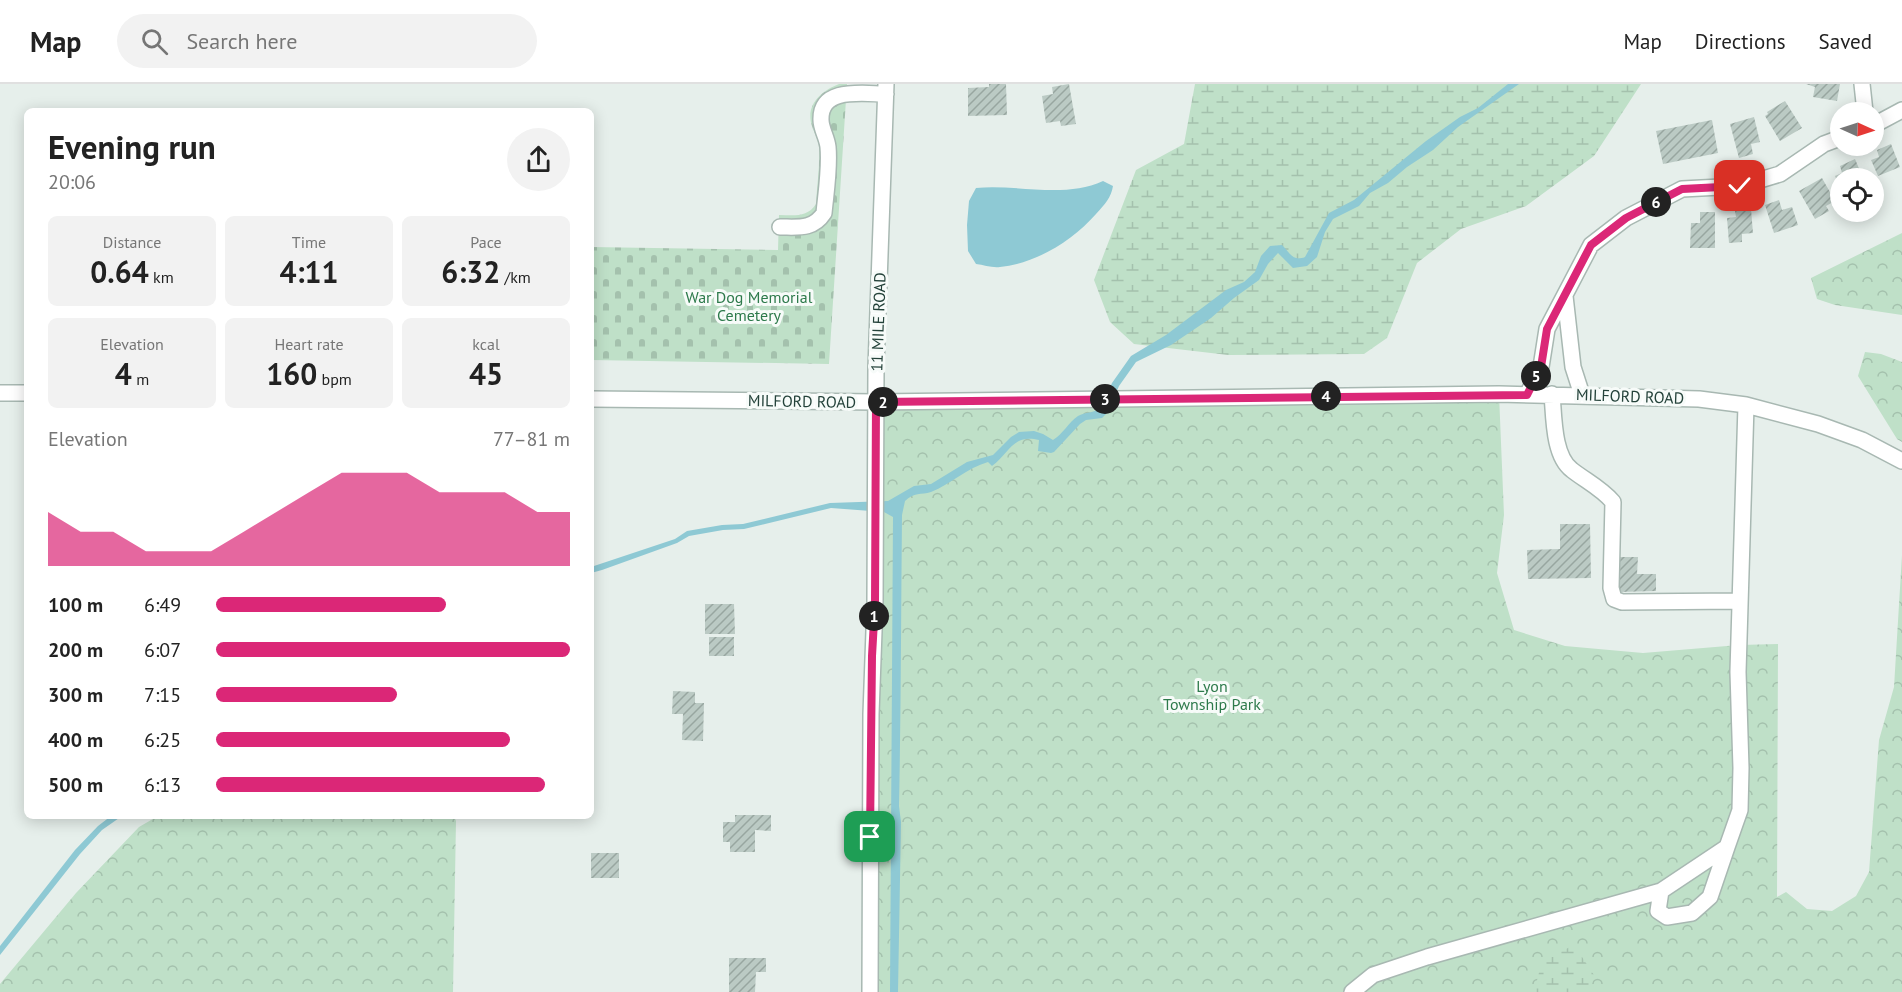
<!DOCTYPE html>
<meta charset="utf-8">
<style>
body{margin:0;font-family:"PT Sans",sans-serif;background:#f2f2f2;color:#222;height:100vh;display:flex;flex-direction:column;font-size:22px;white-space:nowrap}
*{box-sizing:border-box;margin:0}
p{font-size:20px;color:#767676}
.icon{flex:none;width:33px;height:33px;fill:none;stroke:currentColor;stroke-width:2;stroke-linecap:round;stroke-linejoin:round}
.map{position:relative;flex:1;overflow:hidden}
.drawer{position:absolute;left:24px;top:24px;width:570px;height:711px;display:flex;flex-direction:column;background:#fff;border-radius:9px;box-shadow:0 3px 15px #0003}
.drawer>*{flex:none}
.needle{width:39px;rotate:93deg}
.tools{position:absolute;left:1830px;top:18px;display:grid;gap:12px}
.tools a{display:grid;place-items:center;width:54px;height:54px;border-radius:50%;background:#fff;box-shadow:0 3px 15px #0003;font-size:30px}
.pin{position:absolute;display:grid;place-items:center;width:51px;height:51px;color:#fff;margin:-26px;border-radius:12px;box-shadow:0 3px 9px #0006}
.km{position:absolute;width:30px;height:30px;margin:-15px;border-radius:50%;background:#222;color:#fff;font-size:16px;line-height:30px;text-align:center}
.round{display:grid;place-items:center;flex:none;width:63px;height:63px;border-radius:32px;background:#f2f2f2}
.head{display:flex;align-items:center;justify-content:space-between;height:102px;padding:0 24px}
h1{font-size:33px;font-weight:700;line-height:45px}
.metrics{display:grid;grid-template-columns:repeat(3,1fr);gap:9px;height:102px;padding:6px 24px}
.metrics div{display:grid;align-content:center;border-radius:9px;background:#f2f2f2;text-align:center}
.metrics b{font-size:30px;font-weight:700}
.metrics small{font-size:16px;font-weight:400}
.metrics p{font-size:16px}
.chart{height:168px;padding:12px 24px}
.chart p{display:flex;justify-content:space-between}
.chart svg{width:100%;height:108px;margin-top:6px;fill:#db2777;opacity:.7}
ul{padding:0 24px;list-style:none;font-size:20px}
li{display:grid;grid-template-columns:96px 72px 1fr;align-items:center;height:45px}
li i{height:15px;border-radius:8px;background:#db2777}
header{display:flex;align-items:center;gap:36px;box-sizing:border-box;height:84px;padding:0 30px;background:#fff;border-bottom:2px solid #e0e0e0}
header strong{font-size:28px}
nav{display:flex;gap:33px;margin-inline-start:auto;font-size:21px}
.search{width:420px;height:54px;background:#f2f2f2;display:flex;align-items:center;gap:15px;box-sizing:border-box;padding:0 21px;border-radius:33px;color:#767676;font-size:22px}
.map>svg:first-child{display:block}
.forest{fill:url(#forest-crowns)}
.wetland{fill:url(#wetland-marsh)}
.cemetery{fill:url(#cemetery-stones)}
.water{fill:#8ec9d4}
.building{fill:url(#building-hatch)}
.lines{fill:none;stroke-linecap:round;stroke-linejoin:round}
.minor-casing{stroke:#a8b8b2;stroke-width:18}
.minor{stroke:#fff;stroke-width:15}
.route-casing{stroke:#fff;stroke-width:12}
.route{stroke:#db2777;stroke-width:8}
.labels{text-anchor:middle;stroke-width:6;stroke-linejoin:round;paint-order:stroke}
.park-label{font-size:16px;fill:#2d7a4b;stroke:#f7fbf9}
.street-label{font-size:16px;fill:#24423a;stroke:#f7fbf9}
</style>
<header>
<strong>Map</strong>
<div class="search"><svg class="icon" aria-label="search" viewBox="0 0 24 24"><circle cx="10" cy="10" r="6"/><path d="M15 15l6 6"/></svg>Search here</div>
<nav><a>Map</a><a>Directions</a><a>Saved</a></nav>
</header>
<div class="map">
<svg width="1902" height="908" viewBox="0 0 1902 908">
<defs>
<pattern id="forest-crowns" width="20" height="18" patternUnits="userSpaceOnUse" patternTransform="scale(1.5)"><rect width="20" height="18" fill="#bfe0c8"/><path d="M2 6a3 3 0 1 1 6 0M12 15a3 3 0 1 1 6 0" fill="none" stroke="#a4c1ad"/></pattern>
<pattern id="wetland-marsh" width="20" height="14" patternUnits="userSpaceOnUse" patternTransform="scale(1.5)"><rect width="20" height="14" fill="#bfe0c8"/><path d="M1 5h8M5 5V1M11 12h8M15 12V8" fill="none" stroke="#a4c1ad"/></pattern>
<pattern id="cemetery-stones" width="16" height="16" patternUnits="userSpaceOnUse" patternTransform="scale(1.5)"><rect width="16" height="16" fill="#bfe0c8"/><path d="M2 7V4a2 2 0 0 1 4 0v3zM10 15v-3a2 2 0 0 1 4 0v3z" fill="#a4c1ad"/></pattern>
<pattern id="building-hatch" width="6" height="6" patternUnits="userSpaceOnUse" patternTransform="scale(1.5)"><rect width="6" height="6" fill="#bbcac4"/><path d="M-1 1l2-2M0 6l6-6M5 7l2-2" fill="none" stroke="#98a6a0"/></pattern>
</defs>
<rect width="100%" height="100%" fill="#e6efeb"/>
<path class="forest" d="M1902 149V231L1835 221 1817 215 1811 194Z
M1865 268 1881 270 1902 278V358L1897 355 1858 292Z
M1499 310 1504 431 1497 489 1514 546 1565 562 1643 569 1739 561 1778 560 1777 813 1786 808 1807 825 1832 827 1856 812 1869 788 1879 656 1894 603 1902 471V908H870L876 318Z
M158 732H454L456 737 453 908H0V900L76 809 139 743Z"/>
<path class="wetland" d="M1195 0H1641L1594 72 1526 122 1461 145 1417 179 1387 254 1364 270 1228 271 1134 260 1110 238 1094 196 1136 86 1184 60Z
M1574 861 1594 891 1590 908H1534L1542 877Z"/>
<path class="cemetery" d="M839 0H847L829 280 591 276V163L778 166 779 131C794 131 807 134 816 120 817 101 820 82 819 64 819 56 814 49 812 42 805 21 821 7 839 0Z"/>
<path class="water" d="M1508 0H1519L1458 43 1433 66 1407 83 1388 99 1370 109 1359 122 1333 135 1325 148 1317 173 1307 182 1293 184 1278 169 1268 180 1259 196 1234 214 1211 234 1171 261 1136 278 1119 302 1107 329 1102 334 1086 336 1080 340 1054 368 1051 369 1038 367 1039 356C1012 350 1010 369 992 382L988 378C967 384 951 400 931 408 921 411 914 408 905 417L902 431C901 528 901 625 899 722L901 738 898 908H890L893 433 884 428 831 424 744 445 723 446 689 452 677 459 602 486 591 489V483L675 455 687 447 722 441 743 440 830 419 888 417 914 402 931 400 967 378 993 371 1011 353 1019 348 1034 347 1043 350 1053 356C1063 350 1068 339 1078 332 1085 328 1094 329 1101 324L1112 299 1131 272 1166 251 1226 206 1244 198 1255 188 1261 172 1270 162 1282 161C1290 169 1293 178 1305 173L1329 129 1354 116 1426 57 1460 33 1478 24Z
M1103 97 1113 102C1111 114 1105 120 1096 130 1072 157 1037 179 1000 183 992 184 984 181 976 180L968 167 967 141 969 117 976 104C1018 100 1064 115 1103 97Z
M111 732H122L102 746 80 770 0 871V862L75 766 98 742Z"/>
<path class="building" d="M989 0H1006L1007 31 968 32V4L989 3Z
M1069 0 1076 40 1061 42 1060 37 1046 39 1042 12 1053 10 1052 3Z
M1806 0H1840L1837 17 1813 13 1815 3Z
M1785 17 1802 44 1780 57 1765 32 1768 30 1767 28Z
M1754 33 1760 58 1751 60 1753 70 1739 74 1730 40Z
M1712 36 1718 69 1663 80 1656 47Z
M1891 60 1900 83 1878 92 1871 76 1879 73 1877 66Z
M1855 75 1863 94H1840V104L1835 92 1842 89 1840 82Z
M1822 94 1835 117 1826 122 1829 127 1815 135 1799 107Z
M1779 116 1782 126 1792 123 1798 141 1774 149 1765 121Z
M1751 125 1753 149 1742 150V158L1729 159 1727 134 1736 133 1735 127Z
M1700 128H1715V164H1690L1691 139H1700Z
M1560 440H1590L1591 494 1528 495 1527 466 1560 465Z
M1620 473H1638L1637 490H1656V507L1620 508Z
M705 520H734L735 550H705Z
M709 553H734V572H709Z
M673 607 695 608V619H704L703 657 682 656 683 630H672Z
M735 731H771V747L755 746V768H730V758H723V738H735Z
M591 769H619V794H591Z
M729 874H766V888H756L755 908H729Z"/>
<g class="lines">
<g class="minor-casing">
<path id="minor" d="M1862 0 1865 28
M1874 41 1902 26
M780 143C798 143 813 146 824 129 826 108 830 84 828 63 827 53 821 45 821 36 820 2 864 10 886 10
M1565 212 1573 283 1582 311
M0 309H27
M1552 310C1554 332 1553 372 1572 386 1586 397 1601 404 1613 418L1611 504 1614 515 1622 518 1740 517
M1527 311 1541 283 1547 245 1591 161 1626 134 1682 105 1740 102 1780 90 1824 60 1840 54
M591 315 876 318 1499 310 1699 315 1746 321 1818 340 1862 356 1902 377
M1661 807 1658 827 1667 833 1692 829 1710 813 1727 763
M870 908 871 630 875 519 876 284 886 0
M1352 908 1373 891 1427 873 1661 807 1727 763 1740 726 1741 684 1738 588 1746 321"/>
</g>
<use href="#minor" class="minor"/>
</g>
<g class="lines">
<g class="route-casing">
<path id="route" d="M870 753 872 572 875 519 876 318 1527 311 1541 283 1547 245 1591 161 1626 134 1682 105 1740 102"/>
</g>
<use href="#route" class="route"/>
</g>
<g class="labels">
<g class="park-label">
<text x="749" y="219">War Dog Memorial<tspan x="749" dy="18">Cemetery</tspan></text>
<text x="1212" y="608">Lyon<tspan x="1212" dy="18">Township Park</tspan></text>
</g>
<g class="street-label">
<text transform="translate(878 238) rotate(-88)" y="6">11 MILE ROAD</text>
<text transform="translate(1630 312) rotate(2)" y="6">MILFORD ROAD</text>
<text transform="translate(802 317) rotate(1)" y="6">MILFORD ROAD</text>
</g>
</g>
</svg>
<div class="tools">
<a><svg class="needle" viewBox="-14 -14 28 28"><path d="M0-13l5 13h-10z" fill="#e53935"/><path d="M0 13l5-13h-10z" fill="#767676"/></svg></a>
<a><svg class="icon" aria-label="locate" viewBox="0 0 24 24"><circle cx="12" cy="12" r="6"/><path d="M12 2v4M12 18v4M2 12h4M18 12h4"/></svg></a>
</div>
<div class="pin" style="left:870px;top:753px;background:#1e9e55"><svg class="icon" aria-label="arrive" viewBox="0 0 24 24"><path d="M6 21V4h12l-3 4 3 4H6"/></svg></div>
<div class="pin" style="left:1740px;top:102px;background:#d93025"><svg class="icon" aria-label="check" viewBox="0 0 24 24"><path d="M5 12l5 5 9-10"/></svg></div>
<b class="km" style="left:874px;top:532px">1</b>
<b class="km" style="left:883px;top:318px">2</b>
<b class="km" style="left:1105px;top:315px">3</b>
<b class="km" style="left:1326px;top:312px">4</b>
<b class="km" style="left:1536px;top:292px">5</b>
<b class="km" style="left:1656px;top:118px">6</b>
<section class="drawer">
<div class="head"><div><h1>Evening run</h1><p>20:06</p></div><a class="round"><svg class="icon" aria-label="share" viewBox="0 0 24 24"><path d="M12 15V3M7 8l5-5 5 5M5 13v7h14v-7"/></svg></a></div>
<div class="metrics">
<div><p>Distance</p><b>0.64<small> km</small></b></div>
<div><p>Time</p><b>4:11</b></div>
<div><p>Pace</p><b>6:32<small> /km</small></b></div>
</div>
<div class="metrics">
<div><p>Elevation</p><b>4<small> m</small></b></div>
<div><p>Heart rate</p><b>160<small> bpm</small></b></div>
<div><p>kcal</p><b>45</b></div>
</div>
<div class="chart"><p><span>Elevation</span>77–81 m</p>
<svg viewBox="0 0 160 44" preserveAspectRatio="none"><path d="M0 44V22L10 30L20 30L30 38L40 38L50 38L60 30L70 22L80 14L90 6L100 6L110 6L120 14L130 14L140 14L150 22L160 22V44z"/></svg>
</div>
<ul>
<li><b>100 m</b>6:49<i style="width:65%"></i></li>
<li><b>200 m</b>6:07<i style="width:100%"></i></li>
<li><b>300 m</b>7:15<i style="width:51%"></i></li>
<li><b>400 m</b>6:25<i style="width:83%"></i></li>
<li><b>500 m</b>6:13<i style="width:93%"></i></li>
</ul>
</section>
</div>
